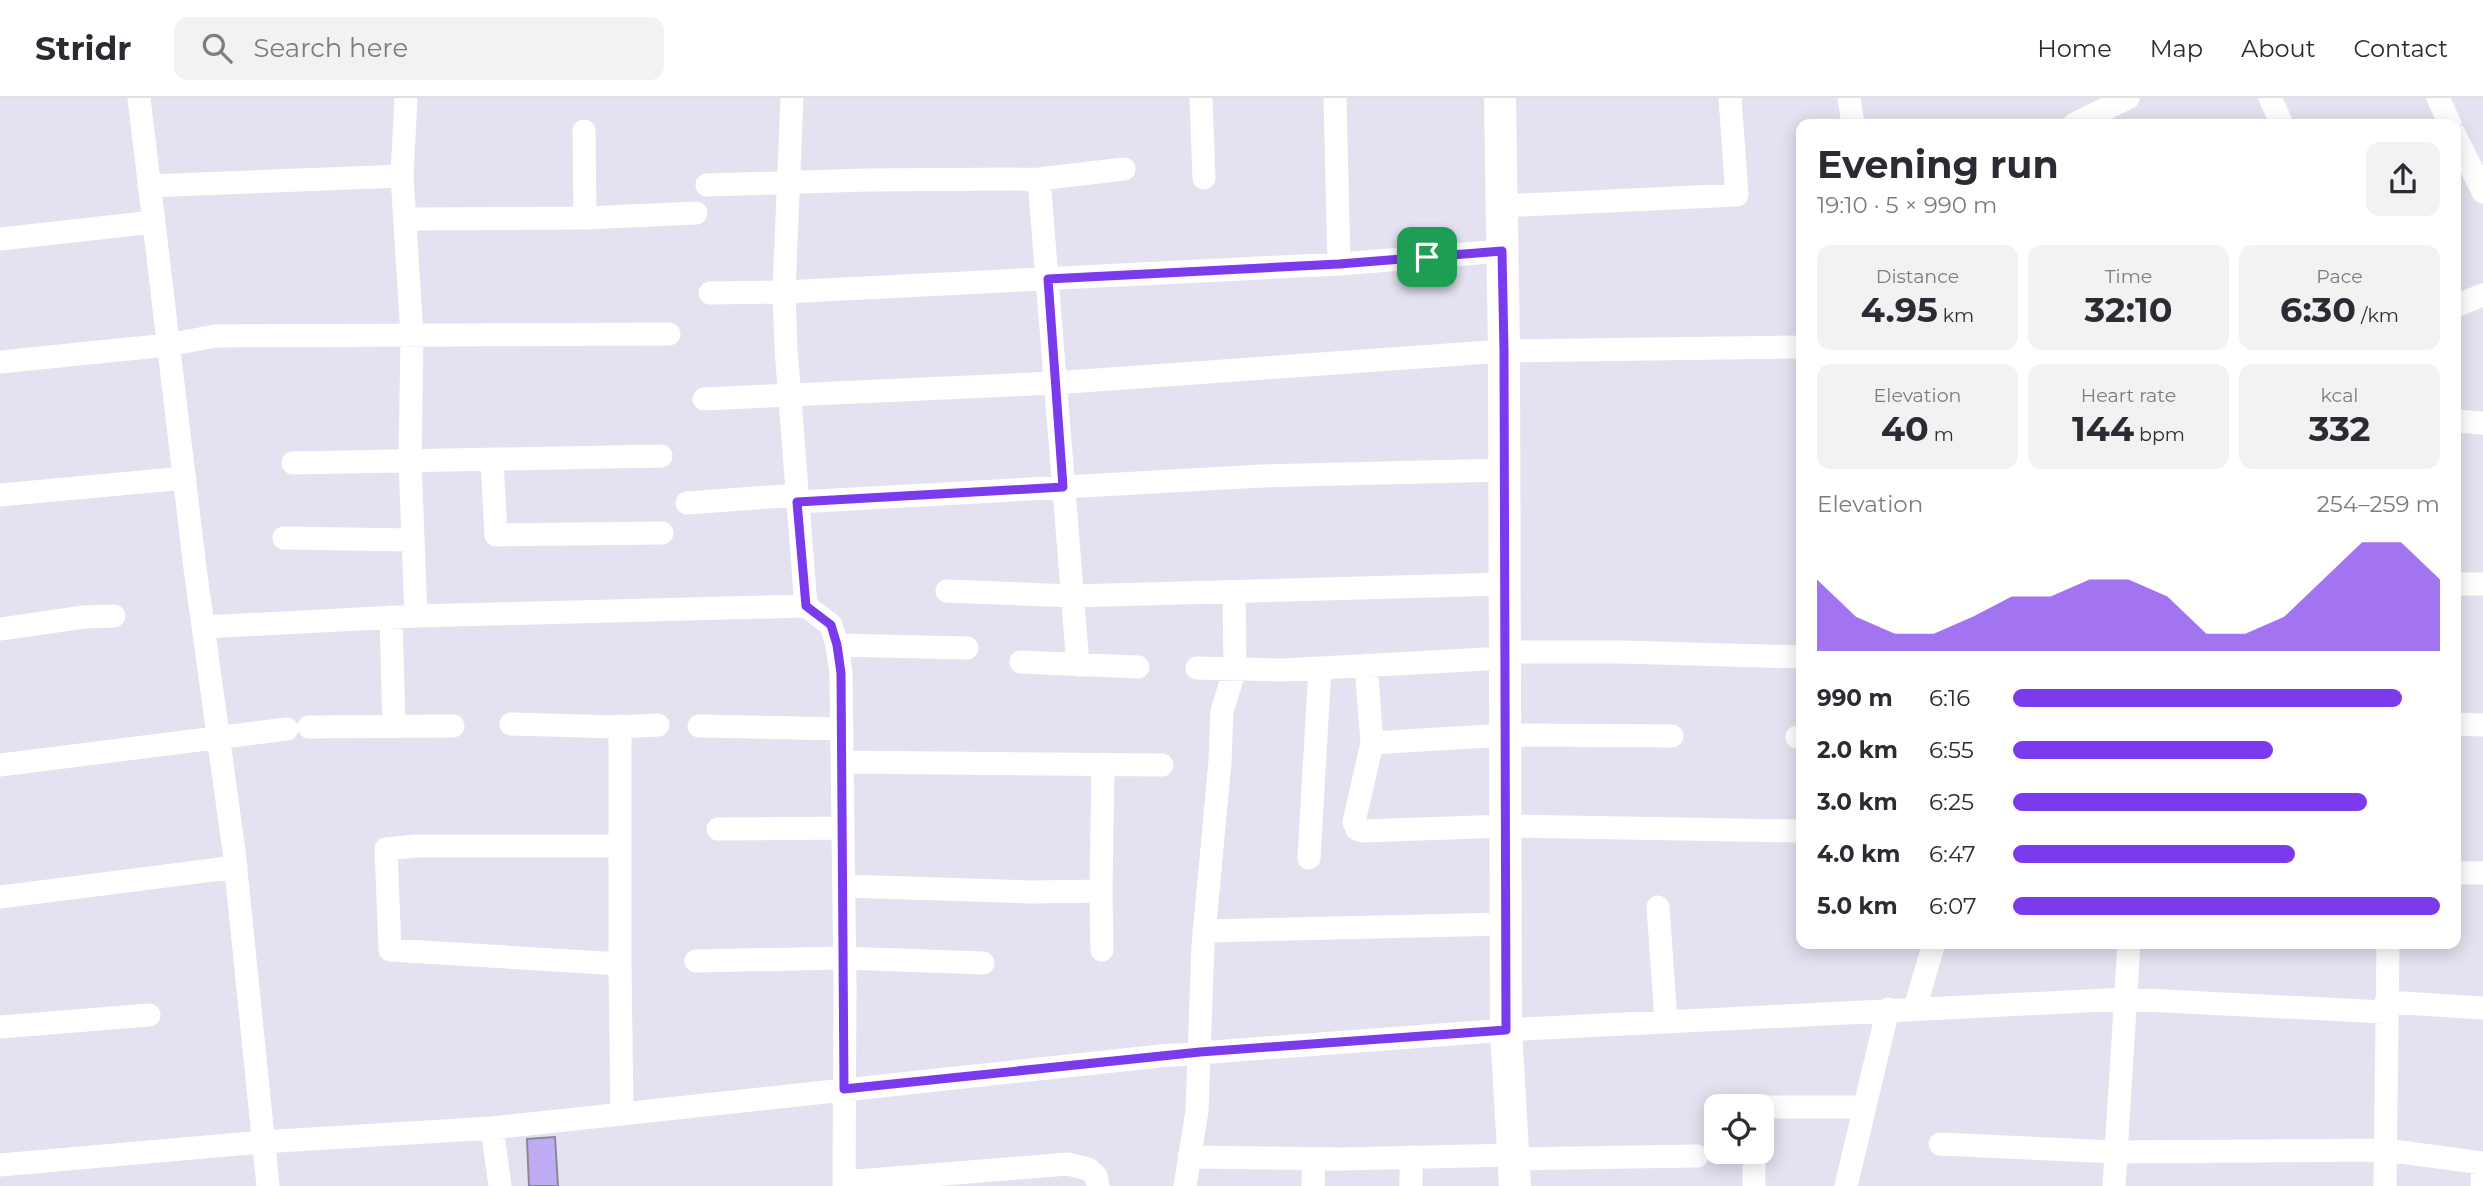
<!DOCTYPE html>
<meta charset="utf-8">
<style>
body{margin:0;font-family:Montserrat,sans-serif;background:#f2f2f3;color:#2b2b33;height:100vh;display:flex;flex-direction:column;font-size:26px;white-space:nowrap}
*{box-sizing:border-box;margin:0}
p{font-size:23px;color:#7c7c81}
.icon{flex:none;width:38px;height:38px;fill:none;stroke:currentColor;stroke-width:2;stroke-linecap:round;stroke-linejoin:round}
.map{position:relative;flex:1;overflow:hidden}
.sheet{position:absolute;left:1796px;top:21px;width:665px;height:830px;display:flex;flex-direction:column;background:#fff;border-radius:14px;box-shadow:0 4px 18px #0003}
.sheet>*{flex:none}
.tools{position:absolute;left:1704px;top:996px;display:grid;gap:14px}
.tools a{display:grid;place-items:center;width:70px;height:70px;border-radius:14px;background:#fff;box-shadow:0 4px 18px #0003;font-size:35px}
.pin{position:absolute;display:grid;place-items:center;width:60px;height:60px;color:#fff;margin:-30px;border-radius:14px;box-shadow:0 4px 10px #0006}
.round{display:grid;place-items:center;flex:none;width:74px;height:74px;border-radius:14px;background:#f2f2f3}
.head{display:flex;align-items:center;justify-content:space-between;height:119px;padding:0 21px}
h1{font-size:38px;font-weight:700;line-height:52px}
.stats{display:grid;grid-template-columns:repeat(3,1fr);gap:10px;height:119px;padding:7px 21px}
.stats div{display:grid;align-content:center;border-radius:14px;background:#f2f2f3;text-align:center}
.stats b{font-size:35px;font-weight:700}
.stats small{font-size:19px;font-weight:400}
.stats p{font-size:19px}
.chart{height:196px;padding:14px 21px}
.chart p{display:flex;justify-content:space-between}
.chart svg{width:100%;height:126px;margin-top:7px;fill:#7c3aed;opacity:.7}
ul{padding:0 21px;list-style:none;font-size:23px}
li{display:grid;grid-template-columns:112px 84px 1fr;align-items:center;height:52px}
li i{height:18px;border-radius:9px;background:#7c3aed}
header{display:flex;align-items:center;gap:42px;box-sizing:border-box;height:98px;padding:0 35px;background:#fff;border-bottom:2px solid #e1e1e2}
header strong{font-size:33px}
nav{display:flex;gap:38px;margin-inline-start:auto;font-size:24px}
.search{width:490px;height:63px;background:#f2f2f3;display:flex;align-items:center;gap:18px;box-sizing:border-box;padding:0 24px;border-radius:14px;color:#7c7c81;font-size:26px}
.map>svg:first-child{display:block}
.building{fill:#c0acf5;stroke:#8a8795;stroke-width:2}
.lines{fill:none;stroke-linecap:round;stroke-linejoin:round}
.street{stroke:#fff;stroke-width:23}
.secondary{stroke:#fff;stroke-width:32}
.route-casing{stroke:#fff;stroke-width:14}
.route{stroke:#7c3aed;stroke-width:9}
</style>
<header>
<strong>Stridr</strong>
<div class="search"><svg class="icon" aria-label="search" viewBox="0 0 24 24"><circle cx="10" cy="10" r="6"/><path d="M15 15l6 6"/></svg>Search here</div>
<nav><a>Home</a><a>Map</a><a>About</a><a>Contact</a></nav>
</header>
<div class="map">
<svg width="2483" height="1088" viewBox="0 0 2483 1088">
<rect width="100%" height="100%" fill="#e4e1f0"/>
<path class="building" d="M555 1039 558 1088H529L527 1041Z"/>
<g class="lines">
<path class="street" d="M139 0 195 470 234 753 268 1088
M406 0 402 78 412 238 410 364 416 518
M792 0 784 194 786 251 806 508
M1201 0 1204 80
M1335 0 1339 166
M1849 0 1853 26
M2270 0 2282 26
M2438 0 2450 26
M2074 26 2128 0
M584 33 585 120
M2455 37 2483 94
M1039 81 1078 567
M707 87 868 82 1039 81 1124 71
M149 88 402 78
M1501 108 1737 97 1730 0
M405 121 585 120 696 115
M0 141 153 124
M710 195 784 194 1339 166 1502 153
M2455 208 2483 197
M0 264 168 247 215 238 669 236
M704 301 1054 285 1504 253 1801 249
M2455 323 2483 325
M492 362 496 437 662 435
M293 365 661 358
M0 397 185 380
M798 404 1262 378 1505 372
M687 405 797 397
M284 440 413 442
M2455 486H2483
M947 493 1072 498 1505 486
M391 519 394 628
M204 529 416 518 806 508 831 527 837 547 841 575 845 890 844 1088
M0 531 84 519 114 518
M837 547 967 550
M1505 554H1621L1801 559
M1021 564 1138 569
M1366 567 1372 645 1354 724 1357 731 1363 733 1505 728 1801 733
M1197 570 1283 572 1505 560
M511 626 618 629 658 627
M2455 626 2483 627
M620 628V866L622 1015
M699 628 842 631
M309 629 453 628
M1797 639H1801
M1372 645 1505 637 1672 638
M842 664 1162 667
M0 667 287 631
M718 731 843 730
M1309 760 1320 570
M2455 775H2483
M844 788 1031 794 1101 793 1103 666
M1101 793 1102 852
M0 799 236 769
M1658 809 1666 923
M1204 833 1506 826
M696 863 843 860 983 865
M620 866 390 852 386 751 416 748H620
M2386 904 2483 910
M1915 910 1934 845
M0 929 149 917
M1762 1009H1865
M492 1030 500 1088
M1940 1046 2116 1054 2386 1052 2483 1065
M1754 1054V1088
M1189 1059 1342 1061 1513 1057
M1514 1061 1697 1058
M0 1067 262 1044 492 1030 1160 958 1506 932 2125 901 2385 914
M844 1084 1068 1066 1088 1071 1096 1078 1098 1088
M1185 1088 1197 1013 1203 847 1220 664 1222 613 1235 571 1234 494
M1313 1088 1314 1061
M1411 1088V1059
M1846 1088 1888 911
M2114 1088 2129 845
M2385 1088 2388 845
M2482 1088 2483 1065"/>
<path class="secondary" d="M1500 0 1504 253 1506 932 1515 1088"/>
</g>
<g class="lines">
<g class="route-casing">
<path id="route" d="M1502 153 1504 253 1506 932 1200 954 844 991 841 575 837 547 831 527 806 508 797 404 1063 389 1048 181 1339 166Z"/>
</g>
<use href="#route" class="route"/>
</g>
</svg>
<div class="tools">
<a><svg class="icon" aria-label="locate" viewBox="0 0 24 24"><circle cx="12" cy="12" r="6"/><path d="M12 2v4M12 18v4M2 12h4M18 12h4"/></svg></a>
</div>
<div class="pin" style="left:1427px;top:159px;background:#1e9e55"><svg class="icon" aria-label="arrive" viewBox="0 0 24 24"><path d="M6 21V4h12l-3 4 3 4H6"/></svg></div>
<section class="sheet">
<div class="head"><div><h1>Evening run</h1><p>19:10 · 5 × 990 m</p></div><a class="round"><svg class="icon" aria-label="share" viewBox="0 0 24 24"><path d="M12 15V3M7 8l5-5 5 5M5 13v7h14v-7"/></svg></a></div>
<div class="stats">
<div><p>Distance</p><b>4.95<small> km</small></b></div>
<div><p>Time</p><b>32:10</b></div>
<div><p>Pace</p><b>6:30<small> /km</small></b></div>
</div>
<div class="stats">
<div><p>Elevation</p><b>40<small> m</small></b></div>
<div><p>Heart rate</p><b>144<small> bpm</small></b></div>
<div><p>kcal</p><b>332</b></div>
</div>
<div class="chart"><p><span>Elevation</span>254–259 m</p>
<svg viewBox="0 0 160 44" preserveAspectRatio="none"><path d="M0 44V19L10 32L20 38L30 38L40 32L50 25L60 25L70 19L80 19L90 25L100 38L110 38L120 32L130 19L140 6L150 6L160 19V44z"/></svg>
</div>
<ul>
<li><b>990 m</b>6:16<i style="width:91%"></i></li>
<li><b>2.0 km</b>6:55<i style="width:61%"></i></li>
<li><b>3.0 km</b>6:25<i style="width:83%"></i></li>
<li><b>4.0 km</b>6:47<i style="width:66%"></i></li>
<li><b>5.0 km</b>6:07<i style="width:100%"></i></li>
</ul>
</section>
</div>
